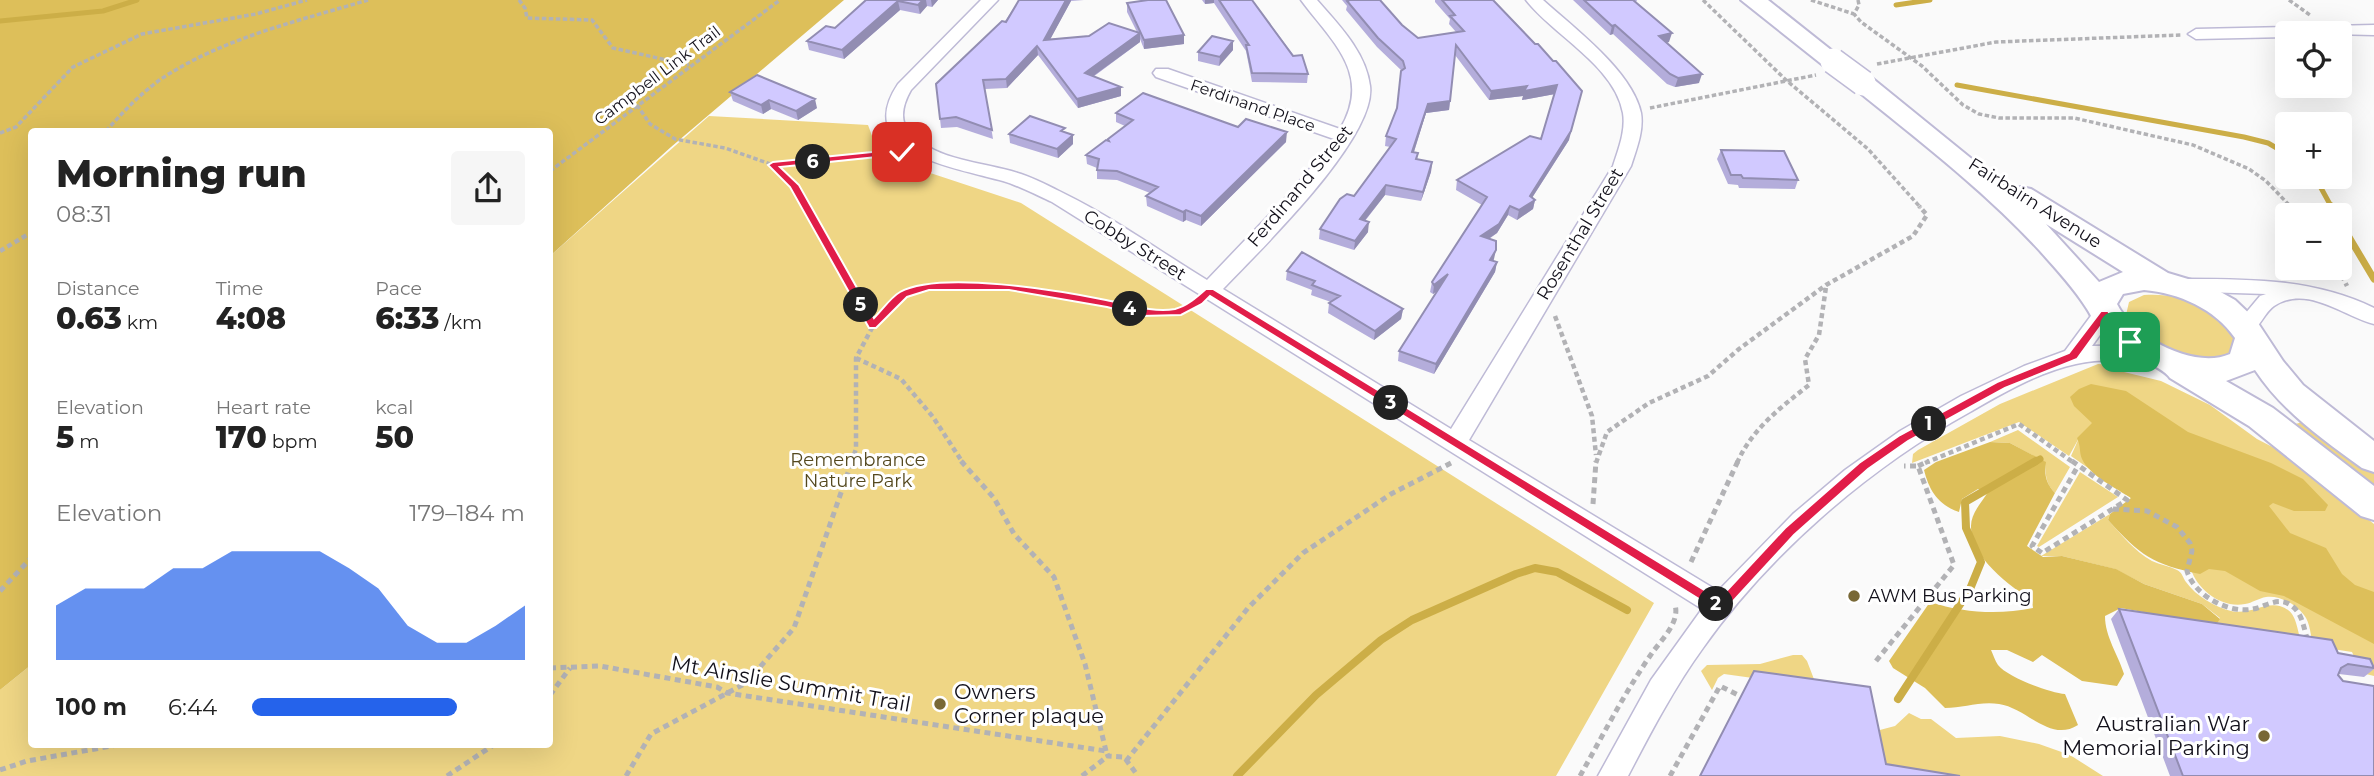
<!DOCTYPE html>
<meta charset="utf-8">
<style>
body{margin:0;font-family:Montserrat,sans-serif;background:#f6f6f6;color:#222;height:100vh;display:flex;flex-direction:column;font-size:26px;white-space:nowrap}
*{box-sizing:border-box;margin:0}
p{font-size:23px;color:#767676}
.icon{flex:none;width:38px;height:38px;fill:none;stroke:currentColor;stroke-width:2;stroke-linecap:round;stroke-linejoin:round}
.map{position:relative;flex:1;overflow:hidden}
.panel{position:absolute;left:28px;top:128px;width:525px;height:620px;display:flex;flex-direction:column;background:#fff;border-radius:7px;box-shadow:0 7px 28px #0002}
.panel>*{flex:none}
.controls{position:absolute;left:2275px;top:21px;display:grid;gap:14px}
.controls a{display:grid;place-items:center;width:77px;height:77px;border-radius:7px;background:#fff;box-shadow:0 7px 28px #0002;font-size:35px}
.pin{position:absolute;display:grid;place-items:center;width:60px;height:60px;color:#fff;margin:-30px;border-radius:14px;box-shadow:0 4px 10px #0006}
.km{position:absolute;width:35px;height:35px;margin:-18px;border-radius:50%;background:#222;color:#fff;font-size:19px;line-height:35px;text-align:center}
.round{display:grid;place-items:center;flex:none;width:74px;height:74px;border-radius:7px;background:#f6f6f6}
.overview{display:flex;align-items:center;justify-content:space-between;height:119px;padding:0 28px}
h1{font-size:38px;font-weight:800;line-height:52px}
.metrics{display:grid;grid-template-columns:repeat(3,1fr);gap:10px;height:119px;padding:7px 28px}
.metrics div{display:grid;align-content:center}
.metrics b{font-size:30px;font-weight:800}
.metrics small{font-size:19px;font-weight:400}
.metrics p{font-size:19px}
.chart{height:196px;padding:14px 28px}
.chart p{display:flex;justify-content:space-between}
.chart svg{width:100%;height:126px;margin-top:7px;fill:#2563eb;opacity:.7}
ul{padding:0 28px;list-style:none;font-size:23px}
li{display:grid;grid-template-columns:112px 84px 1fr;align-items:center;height:52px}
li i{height:18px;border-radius:9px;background:#2563eb}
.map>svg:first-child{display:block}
.green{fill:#efd685}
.forest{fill:#ddbf5a}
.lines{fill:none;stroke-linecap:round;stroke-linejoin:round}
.stream-far2{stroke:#ccae47;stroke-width:5}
.stream-far1{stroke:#ccae47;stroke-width:7}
.stream{stroke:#ccae47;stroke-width:8}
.street-casing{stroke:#bebad6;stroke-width:3}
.secondary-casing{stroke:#bebad6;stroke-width:4}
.path-far2{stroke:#b2b2b5;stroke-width:3.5;stroke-dasharray:4.5 2.5;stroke-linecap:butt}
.path-far1{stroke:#b2b2b5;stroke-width:4.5;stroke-dasharray:5 3.5;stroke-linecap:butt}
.path{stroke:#b2b2b5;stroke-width:5;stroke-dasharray:6 4.5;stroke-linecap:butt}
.street{fill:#fff;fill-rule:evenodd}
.secondary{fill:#fff;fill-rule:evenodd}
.secondary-bridge-casing{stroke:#bebad6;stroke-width:28;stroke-linecap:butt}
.secondary-bridge{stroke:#fff;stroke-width:25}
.wall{fill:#b4addb}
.shaded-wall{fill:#928db2}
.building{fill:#d1c9ff;stroke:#928db2;stroke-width:2}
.route{fill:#e11d48;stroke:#fff;stroke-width:2}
.poi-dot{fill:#786836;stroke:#fff;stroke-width:2.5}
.labels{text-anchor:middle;stroke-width:6;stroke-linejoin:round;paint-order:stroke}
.far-street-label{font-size:16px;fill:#12101a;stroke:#fff}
.street-label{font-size:18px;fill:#12101a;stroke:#fff}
.park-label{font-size:18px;fill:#54481e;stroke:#fff}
.poi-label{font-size:18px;fill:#12101a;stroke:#fff;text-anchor:start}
.near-street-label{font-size:21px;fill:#12101a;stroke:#fff}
.near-poi-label{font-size:21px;fill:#12101a;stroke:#fff;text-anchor:start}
</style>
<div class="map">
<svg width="2374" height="776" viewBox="0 0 2374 776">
<rect width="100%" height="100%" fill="#fafafa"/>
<path class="green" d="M709 116 868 125 875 144 894 161 1021 203 1654 603 1556 776H0V690L31 665 32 744H550V256Z
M2144 295C2188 293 2207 306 2236 337L2232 354C2202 369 2138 347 2126 315L2129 302Z
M2098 364 2120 365 2124 372 2161 381 2210 405 2257 439 2290 456 2374 524V676L2362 673 2352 652 2313 646C2311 637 2310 622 2304 615 2296 604 2279 595 2266 597 2259 598 2252 603 2245 604 2223 609 2197 590 2191 569L2131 498 2071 456 2079 438 2069 456 2019 422 1912 463 1913 454 1918 450 2000 404Z
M2310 420 2374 469V493L2288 426Z
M2018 430 2070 467 2055 493C2045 483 2046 475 2045 462L2010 443 1990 442Z
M2080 472 2118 497 2039 547 2037 546Z
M2110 514 2108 520C2122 535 2134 551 2152 561 2160 565 2170 566 2177 570 2182 572 2183 578 2186 582 2196 596 2215 607 2231 611 2253 616 2269 597 2288 610 2297 616 2298 634 2302 645L2216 625 2220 618 2202 604 2144 584 2115 569 2062 556H2041Z
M1793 655H1802L1807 661 1817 687 1724 674 1718 678 1712 690 1701 671 1707 665 1760 664Z
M1909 713 1921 719H1931L1956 738 2000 736 2039 744 2070 755 2103 776H1873L1876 731 1895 726Z"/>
<path class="forest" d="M0 0H844L671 147 550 256V131H32L31 665 0 690Z
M2091 384 2126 391 2188 432 2271 463 2303 479 2328 505 2325 511H2294L2273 503 2269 506 2290 533 2326 548 2342 574 2355 585 2374 592V644L2284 596 2260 591 2225 571 2209 569 2200 574C2152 564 2141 556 2108 520L2110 514 2131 498C2116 488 2090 476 2082 459 2079 452 2081 446 2077 438L2092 423 2074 406 2070 397 2079 389Z
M1990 442 2010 443 2046 462C2044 475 2046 483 2055 493L2027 546 2043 557 2062 556 2116 569 2144 584 2202 604 2220 619 2216 625 2168 622 2143 612 2121 608 2105 616C2105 637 2118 654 2124 674L2117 686 2082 681 2042 655 2033 662 2007 650H1991C1993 654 1995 661 1998 665 2007 677 2050 693 2065 694L2078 725C2050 743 2027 708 1999 704 1980 701 1963 708 1945 708L1925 688 1893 668 1889 661 1930 602C1964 613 1999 615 2033 608L2032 600C2009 586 1970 556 1971 526 1971 513 1982 502 1988 492L1978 489 1962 499 1959 512C1938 505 1929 490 1924 470L1936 462Z"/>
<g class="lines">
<path class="stream-far2" d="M1896 5 1930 0
M0 21 103 11 137 0
M1957 85 2244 137 2268 143 2287 154
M2315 177 2332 208"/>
<path class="stream-far1" d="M2331 206 2336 215
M2340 222 2374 279
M2033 463 2040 459"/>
<path class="stream" d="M1898 699 1970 589 1981 562 1966 528 1965 502 2036 461
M1237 776 1316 695 1381 640 1412 620 1516 574 1535 568 1557 572 1627 610"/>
<g class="street-casing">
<path id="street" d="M981 0H998L911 90C903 104 898 121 911 134 939 162 986 162 1021 174 1036 179 1051 187 1065 194 1114 218 1161 252 1207 280L1290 193 1334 139 1156 77 1153 73 1156 69H1168L1340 129C1373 74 1332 42 1301 0H1317C1338 24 1366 52 1370 86 1377 138 1259 251 1223 289L1451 429 1613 166C1618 150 1626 131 1623 113 1615 66 1553 35 1526 0H1543C1574 28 1632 71 1641 113 1644 131 1636 150 1631 166L1469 440 1718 591 1793 514 1845 470 1900 431 1961 396 2024 366 2065 351 2096 309H2112L2115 314 2092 346 2150 345 2158 348 2161 353 2158 358 2150 361C2126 361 2100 358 2076 364 2039 372 2003 393 1970 412 1869 468 1770 553 1703 648 1674 688 1651 732 1628 776H1598L1651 680 1702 609 1052 202C1036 195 1020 186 1003 181 958 168 851 154 898 84Z
M2374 25V35L2287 33V37L2196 39 2188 34 2196 29Z
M2179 279C2246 279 2313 278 2374 308V324C2343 316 2307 284 2274 306 2260 316 2259 338 2237 332L2234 327 2260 296 2266 294 2172 291 2169 286 2172 281Z"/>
</g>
<g class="secondary-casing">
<path id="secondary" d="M1741 0H1768L1845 61 1842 66 1833 68 1824 66Z
M1863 75 1872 78 2010 190 2021 187 2031 189 2168 273 2208 285 2235 300 2256 320 2283 361 2303 385 2374 441V472L2362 468C2322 439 2282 411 2255 370L2226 381 2273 408 2374 486V520L2361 516 2249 426 2170 378C2163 366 2117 350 2100 332 2094 325 2092 316 2087 309 2074 288 2056 269 2040 251 1984 190 1918 140 1854 88L1850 83 1854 78ZM2046 224 2123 272 2099 282ZM2144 290C2179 293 2215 309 2235 338L2230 354C2194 370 2133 337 2117 304L2123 294Z"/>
</g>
<path class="path-far2" d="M519 0 525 8 527 18 592 20 613 48 689 65
M1703 0 1786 80 1868 149 1921 208
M1811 0 1854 14
M1858 0 1859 5 1854 14 1861 22 1922 66 1963 105 1979 114 1999 118H2074L2193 145 2249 169 2266 181 2292 208
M2289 0 2310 15
M1877 64 1996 42 2181 35
M637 105 650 124 675 139 725 148 773 165 794 185 807 208
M1650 108 1816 75
M106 131C123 112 140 94 161 79 223 38 298 21 368 0
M0 133 16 127 73 67 142 34 256 14 307 0
M773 165 895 153
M550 171 780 0"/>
<path class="path-far1" d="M806 206 873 326
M2291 206 2298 215
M0 251 32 232
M2338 268 2347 286
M1555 316 1592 416 1596 455
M856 358 901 379 933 417 963 463
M851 463 856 449V358L873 326 903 294 929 287H1009L1107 303 1141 312H1177L1196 303
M1596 463 1607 432 1649 403 1708 376 1739 349 1826 285 1913 236 1927 215 1919 206
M1737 463C1752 429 1780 408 1809 385L1805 359 1819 335 1826 287
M1925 463 2019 424 2074 463"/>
<path class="path" d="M961 461 994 498 1014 534 1054 577 1085 664 1106 751
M2072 461 2127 500 2042 553 2032 546 2078 466
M1918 466 1929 461
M1593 504 1596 461
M2113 509 2147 511 2177 527 2190 543 2192 551 2187 571C2194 595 2228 614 2253 609 2265 607 2277 597 2289 604 2303 612 2303 627 2308 641
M1691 562 1738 461
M0 591 32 557
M1876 661 1954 565 1918 466H1904
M550 668 600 666 717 687 727 693 1106 751 1108 756 1124 757 1138 776
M550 695 570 668
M1126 761 1248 608 1303 553 1391 494 1451 463
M0 770 27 761 123 744
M447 776 495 744
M626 776 651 734 746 683 794 628 852 461
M1082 776 1108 756
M1580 776C1603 735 1625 692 1652 653 1662 639 1680 622 1675 605
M1670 776 1720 686 1740 696"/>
<use href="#street" class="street"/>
<use href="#secondary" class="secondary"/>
<g class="secondary-bridge-casing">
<path id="secondary-bridge" d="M1833 61 1863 83"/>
</g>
<use href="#secondary-bridge" class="secondary-bridge"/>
</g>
<path class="wall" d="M866 0H938L932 7 927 6 920 14 900 10 844 59 809 50 807 41 835 28Z
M1019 0H1084L1071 1 1050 39 1137 32 1127 12V3L1184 35V44L1144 49 1140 39V42L1093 77 1121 96 1078 108 1038 55 1007 88 985 89 993 139 957 127 941 128 940 119Z
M1202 0H1252L1308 74 1307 83 1252 82 1246 51 1214 3 1205 4Z
M1342 0H1380L1402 25 1418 38 1456 32 1449 24 1450 19 1435 2V0H1493L1553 61 1569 140 1532 198 1535 200 1533 209 1517 220 1508 215 1497 233 1489 239 1494 259 1493 261 1497 262 1495 272 1434 374 1398 361 1399 351 1438 290 1433 294 1430 292 1432 282 1482 205 1456 190 1457 180 1541 139 1555 94 1522 100 1523 96 1489 100 1455 55 1449 110 1426 113 1414 152 1418 153 1417 160 1432 162 1431 172 1421 201 1385 195 1365 221 1368 232 1354 250 1319 239 1320 229 1354 196 1390 147 1385 146 1386 136 1397 109 1402 71 1377 47 1346 10 1347 6Z
M1573 0H1637L1636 2 1669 42 1666 43 1699 83 1675 87 1667 84 1613 34 1610 35Z
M1233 50 1219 66 1198 61V52Z
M730 92 817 108 798 120 771 109 763 114 733 101Z
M1116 113 1238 127 1286 142 1201 226 1186 220 1183 222 1147 206 1146 196 1150 193 1117 180 1097 179V168L1087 164 1086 155 1108 140V139L1125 126 1116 122Z
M1065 132 1073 135V144L1058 158 1010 143 1009 134Z
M1721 150 1798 180 1795 189 1739 188 1738 185 1728 184 1717 159Z
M1287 271 1403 309 1401 319 1374 340 1328 313 1329 303 1331 302 1311 295 1312 290 1286 280Z
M2119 609 2338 653 2374 666V669L2364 677 2339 674 2338 675 2374 776H2170L2111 619Z"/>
<path class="shaded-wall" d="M923 0H926L927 6 920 14 918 5Z
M931 0H938L932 7Z
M1066 0H1071V1L1045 49 1044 40Z
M1205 0H1214V3L1205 4Z
M898 1 900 10 844 59 842 50Z
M1615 25 1613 34 1610 35 1612 26Z
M1140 33V42L1085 82V73Z
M1672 33 1669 42 1656 45 1659 36Z
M1184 35V44L1144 49V40Z
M1233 41V50L1219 66 1220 57Z
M1037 46 1038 55 1007 88 1006 79Z
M1702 74 1699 83 1675 87 1678 78Z
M1557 85 1555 94 1522 100 1523 96 1489 100 1491 91 1527 86Z
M1121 87V96L1078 108 1077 99Z
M1582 91 1569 140 1528 204 1535 200 1533 209 1517 220 1519 210Z
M815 99 817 108 798 120 796 111Z
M769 100 771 109 763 114 761 105Z
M1450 101 1449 110 1426 113 1411 161 1412 152 1428 104Z
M1287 132 1286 142 1201 226V216Z
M1073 135V144L1058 158 1057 149Z
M1432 162 1431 172 1421 201 1423 192Z
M1386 185 1385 195 1358 229 1360 219Z
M1510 206 1508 215 1497 233 1479 245 1481 236Z
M1186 210V220L1183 222V212Z
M1369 222 1368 232 1354 250 1355 241Z
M1496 250 1494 259 1488 269 1490 260Z
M1497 262 1495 272 1434 374 1436 364Z
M1448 274 1446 284 1433 294 1434 285Z
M1403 309 1401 319 1374 340 1375 331Z"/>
<path class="building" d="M866 0H923L918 5 898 1 842 50 807 41 826 26 835 28Z
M1019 0H1066L1044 40 1089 36 1109 23 1140 33 1085 73 1121 87 1077 99 1037 46 1006 79 983 80 992 130 956 117 940 119 936 84 1002 21 1006 22Z
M1148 0H1166L1184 35 1144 40 1127 3Z
M1219 0H1252L1293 56 1302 55 1308 74 1252 73 1246 45H1249Z
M1350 0H1380L1402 25 1418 38 1464 31 1450 16 1455 15 1442 0H1493L1535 44H1538L1553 61H1556L1582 91 1571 131 1530 196 1535 200 1519 210 1510 206 1499 224 1481 236 1496 241V250L1490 260 1497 262 1436 364 1399 351 1448 274 1434 285 1432 282 1487 197 1457 180 1530 136 1541 139 1557 85 1524 91 1527 86 1491 91 1456 45 1450 101 1428 104 1412 152 1418 153 1416 159 1432 162 1423 192 1386 185 1360 219 1369 222 1355 241 1320 229 1340 199 1347 194 1354 196 1396 139 1386 136 1397 108 1401 71 1405 68 1403 61 1378 38 1347 1Z
M1584 0H1633L1672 33 1659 36 1702 74 1678 78 1670 74 1615 25 1612 26Z
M1212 36 1233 41 1220 57 1198 52Z
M757 75 815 99 796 111 769 100 761 105 730 92Z
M1143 93 1238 127 1246 119 1287 132 1201 216 1186 210 1183 212 1146 196 1158 187 1117 171 1097 170 1099 159 1086 155 1106 140 1109 141 1108 139 1133 120 1116 113Z
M1030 116 1065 128 1061 131 1073 135 1057 149 1009 134Z
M1721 150 1784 151 1798 180 1743 178 1741 175H1731Z
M1302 252 1403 309 1375 331 1329 303 1340 296 1312 285 1315 281 1287 271Z
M2119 609 2332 640 2338 653 2370 659 2374 668 2348 664 2341 668 2338 675 2343 681 2374 686V776H2183Z
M1754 671 1870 687 1886 764 1960 776H1700Z"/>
<path class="route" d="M902 149 906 150V154L780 167 799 185 874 318C882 310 891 297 900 292 940 270 1061 291 1106 300 1128 304 1152 313 1175 309 1187 306 1197 297 1206 289H1213L1719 599 1785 528 1859 463 1900 435 1997 382 2069 353 2101 311H2108L2117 324 2136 342 2130 346 2127 344 2104 322 2077 359 2005 388 1908 441 1868 469 1794 535 1725 610 1720 612 1210 296 1202 304 1181 315 1141 316 1107 307 1009 290H929L907 297 876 328H869L790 187 768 165 773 162Z"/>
<g class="poi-dot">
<circle cx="1854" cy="596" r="7"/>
<circle cx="940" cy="704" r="7"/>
<circle cx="2264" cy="736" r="7"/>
</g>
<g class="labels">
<g class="far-street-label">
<text transform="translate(657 75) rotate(-37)" y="6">Campbell Link Trail</text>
<text transform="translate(1253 105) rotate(19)" y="6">Ferdinand Place</text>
</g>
<g class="street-label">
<text transform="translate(1300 186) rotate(-50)" y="6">Ferdinand Street</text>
<text transform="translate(2035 203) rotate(32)" y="6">Fairbairn Avenue</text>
<text transform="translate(1580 234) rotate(-59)" y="6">Rosenthal Street</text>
<text transform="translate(1135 245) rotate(32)" y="6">Cobby Street</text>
</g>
<g class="park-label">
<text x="858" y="466">Remembrance<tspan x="858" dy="21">Nature Park</tspan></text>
</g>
<g class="poi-label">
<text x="1868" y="602">AWM Bus Parking</text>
</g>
<g class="near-street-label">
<text transform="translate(791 684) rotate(10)" y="7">Mt Ainslie Summit Trail</text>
</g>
<g class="near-poi-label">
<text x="954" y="699">Owners<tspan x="954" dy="24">Corner plaque</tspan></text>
<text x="2250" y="731" text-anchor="end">Australian War<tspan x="2250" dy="24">Memorial Parking</tspan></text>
</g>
</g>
</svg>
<div class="controls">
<a><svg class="icon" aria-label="locate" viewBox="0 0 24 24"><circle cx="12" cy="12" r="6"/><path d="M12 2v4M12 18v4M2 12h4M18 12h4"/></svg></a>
<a>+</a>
<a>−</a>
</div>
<div class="pin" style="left:2130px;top:342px;background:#1e9e55"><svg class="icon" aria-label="arrive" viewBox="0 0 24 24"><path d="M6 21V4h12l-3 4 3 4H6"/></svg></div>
<div class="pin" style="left:902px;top:152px;background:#d93025"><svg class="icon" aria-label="check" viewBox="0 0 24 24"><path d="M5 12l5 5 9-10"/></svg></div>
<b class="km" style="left:1929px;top:424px">1</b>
<b class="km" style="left:1716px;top:604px">2</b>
<b class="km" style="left:1391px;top:403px">3</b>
<b class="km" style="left:1130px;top:309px">4</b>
<b class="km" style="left:861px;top:305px">5</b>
<b class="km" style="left:813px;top:162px">6</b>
<section class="panel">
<div class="overview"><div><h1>Morning run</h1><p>08:31</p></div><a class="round"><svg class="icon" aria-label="share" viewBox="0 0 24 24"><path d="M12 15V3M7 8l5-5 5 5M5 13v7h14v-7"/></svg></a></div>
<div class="metrics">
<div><p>Distance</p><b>0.63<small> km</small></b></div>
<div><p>Time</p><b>4:08</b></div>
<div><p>Pace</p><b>6:33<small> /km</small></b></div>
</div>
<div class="metrics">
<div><p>Elevation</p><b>5<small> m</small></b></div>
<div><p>Heart rate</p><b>170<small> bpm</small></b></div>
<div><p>kcal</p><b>50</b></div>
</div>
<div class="chart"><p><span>Elevation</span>179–184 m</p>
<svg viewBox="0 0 160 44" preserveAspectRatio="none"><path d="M0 44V25L10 19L20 19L30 19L40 12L50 12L60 6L70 6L80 6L90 6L100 12L110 19L120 32L130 38L140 38L150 32L160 25V44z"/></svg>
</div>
<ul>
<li><b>100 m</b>6:44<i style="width:75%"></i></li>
</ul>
</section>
</div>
